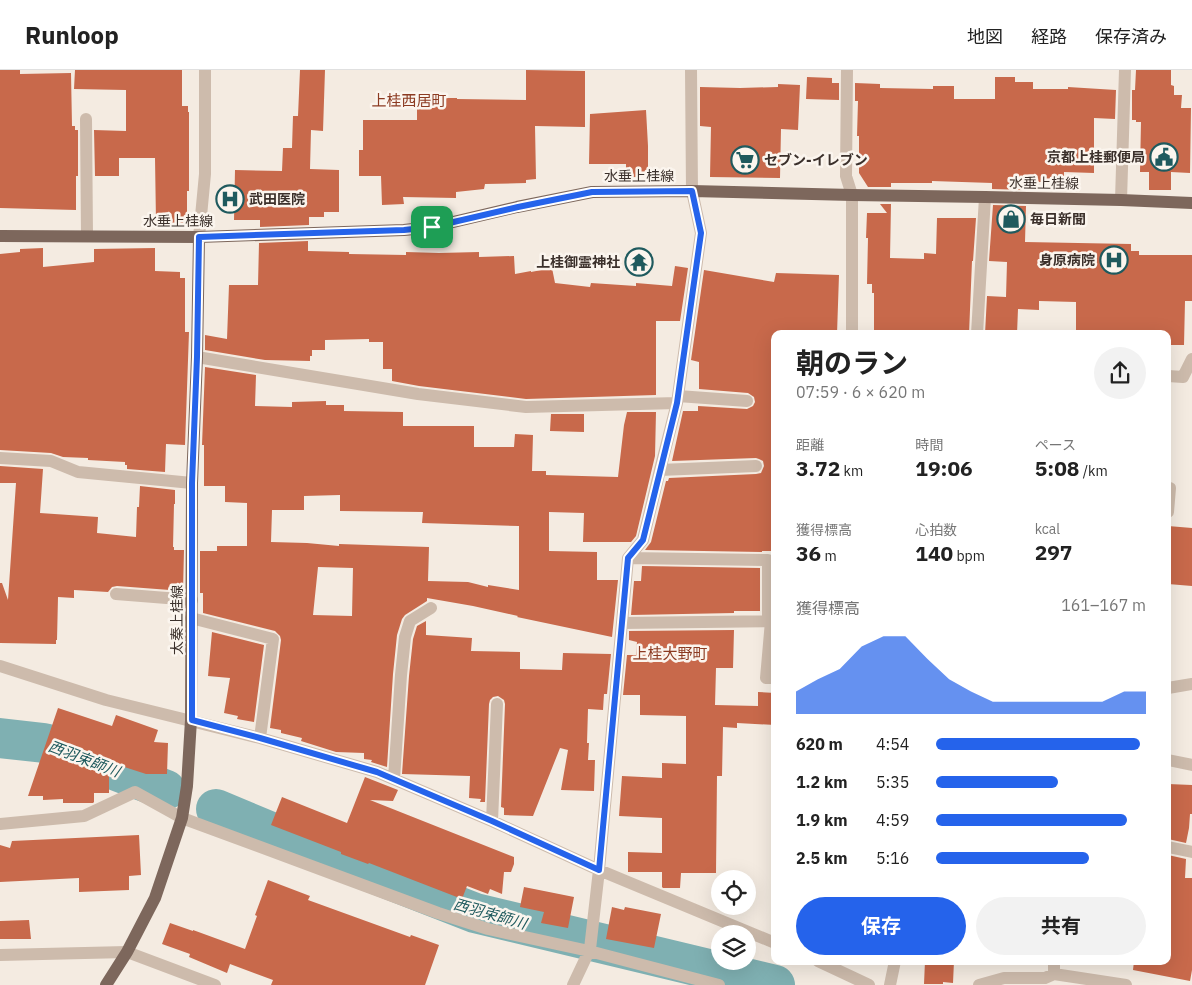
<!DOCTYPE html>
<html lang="ja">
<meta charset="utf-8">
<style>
body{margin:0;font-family:"IBM Plex Sans","Noto Sans JP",sans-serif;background:#f2f2f2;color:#222;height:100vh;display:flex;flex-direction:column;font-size:19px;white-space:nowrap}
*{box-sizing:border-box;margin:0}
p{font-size:16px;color:#767676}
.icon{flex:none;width:28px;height:28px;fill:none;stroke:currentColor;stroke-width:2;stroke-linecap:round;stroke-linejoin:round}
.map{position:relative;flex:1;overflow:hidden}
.panel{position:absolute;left:771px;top:260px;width:400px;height:635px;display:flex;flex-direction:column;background:#fff;border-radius:10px;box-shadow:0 5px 20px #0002}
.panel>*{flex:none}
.controls{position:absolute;left:711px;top:800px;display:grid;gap:10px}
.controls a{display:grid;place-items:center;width:45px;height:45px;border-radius:50%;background:#fff;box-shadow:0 5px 20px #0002;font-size:25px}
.pin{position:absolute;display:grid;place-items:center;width:42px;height:42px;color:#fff;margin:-21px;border-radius:10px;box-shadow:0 2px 8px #0006}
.round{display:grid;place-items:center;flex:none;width:52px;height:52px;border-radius:26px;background:#f2f2f2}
.headline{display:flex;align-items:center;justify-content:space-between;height:85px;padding:0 25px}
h1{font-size:28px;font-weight:700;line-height:38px}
.metrics{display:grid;grid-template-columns:repeat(3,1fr);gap:8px;height:85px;padding:5px 25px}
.metrics div{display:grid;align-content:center}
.metrics b{font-size:21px;font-weight:700}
.metrics small{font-size:14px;font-weight:400}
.metrics p{font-size:14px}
.chart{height:140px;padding:10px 25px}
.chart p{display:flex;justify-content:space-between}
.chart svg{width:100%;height:90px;margin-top:5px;fill:#2563eb;opacity:.7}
.cta{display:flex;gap:10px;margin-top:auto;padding:10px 25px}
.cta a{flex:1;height:58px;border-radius:30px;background:#2563eb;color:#fff;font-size:20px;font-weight:700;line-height:58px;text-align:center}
.cta a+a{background:#f2f2f2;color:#222}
ul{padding:0 25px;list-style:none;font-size:16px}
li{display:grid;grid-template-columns:80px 60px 1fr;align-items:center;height:38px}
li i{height:12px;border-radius:6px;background:#2563eb}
header{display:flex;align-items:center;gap:30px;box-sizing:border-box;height:70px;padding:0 25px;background:#fff;border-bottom:1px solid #e0e0e0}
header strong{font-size:24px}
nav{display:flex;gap:28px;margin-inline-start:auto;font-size:18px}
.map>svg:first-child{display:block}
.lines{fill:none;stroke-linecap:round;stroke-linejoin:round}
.river{stroke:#7fb0b2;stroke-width:40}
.building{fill:#c8694b;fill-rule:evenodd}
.minor{stroke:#cdbbac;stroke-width:12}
.major{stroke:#7d675c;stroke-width:12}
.route-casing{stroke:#fff;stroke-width:10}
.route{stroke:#2563eb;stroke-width:6}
.labels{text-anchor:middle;stroke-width:5;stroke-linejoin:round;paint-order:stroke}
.poi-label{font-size:14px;font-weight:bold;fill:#3b302b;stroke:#fbf5ee;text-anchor:end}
.street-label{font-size:14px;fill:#3b302b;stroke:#fbf5ee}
.neighbourhood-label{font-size:15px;fill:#8c3b22;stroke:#fbf5ee}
.water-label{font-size:15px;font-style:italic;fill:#1f5a5e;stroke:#fbf5ee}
</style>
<header>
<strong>Runloop</strong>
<nav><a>地図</a><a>経路</a><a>保存済み</a></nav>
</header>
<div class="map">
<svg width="1192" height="915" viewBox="0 0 1192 915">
<rect width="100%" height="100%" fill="#f4ebe1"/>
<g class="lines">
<path class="river" d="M0 668 44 673 166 720
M216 739 329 786 475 843 775 915"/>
</g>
<path class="building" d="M0 0H20V4L71 3 72 56H75V60H78V106H76V140L0 138Z
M75 0H182V36H188V42H189V121H187V153L156 152 155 88H119V106H95L94 60 126 61V20L74 19Z
M300 0H325L323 61 311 60 310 99 339 100V142H324V147H309V155L260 157V150H234L235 100 282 101 283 78H292L293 46H298Z
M526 0 585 1V57L535 56 536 109 526 110V113L485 114 484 119 456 122V128L403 127 404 134 382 135 381 106H359V80H363V50H417V23H435V28H457V29L526 30Z
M1136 0H1171V15L1174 16V25H1182L1181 38H1191L1190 103 1171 102V120H1149V102H1140L1141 52H1136V50H1132V20H1135Z
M807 7 832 8V13H839V30L806 29Z
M995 7H1015V12H1033V19H1068V17L1116 20 1115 49 1094 48V103L1064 102V112H1030V115H1027V120L992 119V113L932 111V113H891V117H868L859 103V66H857L858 31H855V13L880 14V18L933 19V16H954V29H995Z
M778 14 800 15 798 60 781 59 780 108 710 107 711 57 700 56V17L740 18 778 17Z
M646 40 648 76V100H646V107H626V94H589L590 44Z
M880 134H891L890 188 924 189V183L936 184 937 148H976L973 191H972L969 264H874V223H872V214H867L868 168H866L867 143H887Z
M993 135 1026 136 1025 172 1131 174V181H1139V185H1192V231H1185L1184 275H1168V264H1076V232L1039 231V240L1018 239 1017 264H985L987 226 1006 227 1007 192 989 191Z
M308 171V181L349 182V184L406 185V182L439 183 479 182V187L514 186 515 204 531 201V202L552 198 555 213 590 217 591 213 636 216V213L672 216 675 196 688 198 680 251H656V325L526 329 419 316 392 311V299H383V272H369V269L325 270V280H312V286H310V291L265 290 205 280V265L227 269 229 215H258L259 173Z
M43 178V197L94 192V179L155 178V201L180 202V208H185V262H189L185 375 166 374 165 402 127 399V395H125V392L88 390V388L63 387 51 383 0 380V184L20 182V179Z
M704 200 774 212 776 203 839 205 837 264H775V416L773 481H762V482L645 480 651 472 666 411H668L669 408 756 404 761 403 764 396 763 391 759 389 756 388 672 391 683 341H698V336L747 339 753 336 755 332 754 327 748 323 699 319V292L691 290Z
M205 297 256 305 255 336 292 337V332L326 331V335H344V341L403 342V356H474V377H514L515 364 533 365 532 401H546V405L618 407 624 355 627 342H656L655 386 636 466 631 472H583L584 443 549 442V481L597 482V510H618L612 567 517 547 518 546 473 536 427 528V531L405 545 402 549 397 565 393 604 387 697 371 692 372 690 364 689V683L336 682 301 671 302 668 281 663V660L270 658 281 570 280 566 275 561 203 543V523H200V481H217V476H247V433L225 432V416H204V375H202ZM340 425V441L423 442 422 453 519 456V520L488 515V517L468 512 428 511 429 477 339 474V476L307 473 271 472 272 440H304V426ZM318 497 353 498 352 546 313 545Z
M551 344H584V362L550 361Z
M0 396 43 399 40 443 98 447 97 463 136 467 137 437H139L140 416 175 420V434H174L173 477H174V480H184L183 521 117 516 112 517 108 522 74 520V528L58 527 57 570H56V574L0 573V513H2L8 530 16 413H0Z
M1168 456 1192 458V516L1168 514Z
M642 496 760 498V541H734V543L631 545 634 511H641Z
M426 551V565L472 568 471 581 520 582V599L562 600 563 583 611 584 607 624H604L603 640 588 639 587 673H589L588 690H595L594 721 561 720 568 680 560 678 533 746 504 745V738L501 737 505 634 504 630 498 626 493 627 490 630 489 634 485 732H480L481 729 469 728 470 706 402 704 409 606 413 569 417 556Z
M734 560 733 598H716L715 635 758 636V622L775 623V655L737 653V658L723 657 722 706H717L716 803H681L680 818H663L662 817V802H628V782L662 783V748L619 746 622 706 662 708V693L686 694V646L640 645V625H623L627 585H636L637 572 629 570V561Z
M212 562 264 575 254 652 237 649 238 646 224 643 230 608 208 606Z
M58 638 112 656 116 645 158 660 154 672 168 673 167 704H146L109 692V723H94V732L93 733H63V729L43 730V726H28Z
M365 707 398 720 393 731 370 730 514 787V794L511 802H504L502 824 490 819 488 824 467 816 462 829 369 793 368 794 341 784V782L271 755 282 727 347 753Z
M1168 714 1192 715V744H1190L1189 758 1186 773 1168 769Z
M139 765 141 805 129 806V820L79 822V808L0 812V775L10 778 12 771Z
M1168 785 1186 789 1185 808H1192V900L1190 911 1133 900 1134 891H1168Z
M268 810 310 826 308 830 410 867 411 865 439 875 425 915H271L273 910 230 894 227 903 189 887 190 884 162 874 170 853 193 861V860L245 879 257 846 255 845Z
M524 817 574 827 568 858 541 853 544 842 520 837Z
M612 837 624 840 625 837 661 844 654 878 606 869Z
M29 850 31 869H0V851Z
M925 891H954L953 913 943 912V914H924Z"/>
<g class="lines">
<path class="minor" d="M847 0 846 106 852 125V264
M86 49 87 166
M1121 130 1125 0
M199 167 205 104V0
M977 264 985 127
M197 287 418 324 526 337 677 333
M1168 306 1183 307 1192 289
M678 326 747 331
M0 388 51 391 78 402 192 413
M660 400 756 396
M1168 442 1170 418
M628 488 768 490V551
M116 524 192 530
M191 548 273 569 260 668
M771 551 766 608H775
M622 553 775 551
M0 596 106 630 260 668 377 702 492 751 599 800 775 873
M1168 618 1192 614
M1168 690 1192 695
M394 709 401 605 405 567 410 551 431 538
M492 751 497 634
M0 754 84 746 135 722 182 748 438 843 488 859 589 881 719 915
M1168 777 1192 782
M0 885 127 882 215 915
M818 891 869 915
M1054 904V891
M573 915 590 879 599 800 628 488 643 470 660 400 677 333 701 163 692 121 691 0
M890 915 895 891
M979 915 1004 908H1045L1054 904 1126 915"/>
<path class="major" d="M0 166 199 167 404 160 432 157 517 137 592 122 692 121 852 125 985 127 1121 130 1192 133
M106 915 127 882 155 828 182 748 187 716 191 650 192 413 197 287 199 167"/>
</g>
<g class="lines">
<g class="route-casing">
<path id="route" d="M692 121 701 163 677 333 643 470 628 488 599 800 492 751 377 702 260 668 192 650V413L197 287 199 167 404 160 432 157 518 137 592 122Z"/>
</g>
<use href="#route" class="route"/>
</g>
<defs>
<g id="civic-ring" transform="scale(1.4375)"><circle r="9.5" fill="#fbf5ee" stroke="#1f5a5e" stroke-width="1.5"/><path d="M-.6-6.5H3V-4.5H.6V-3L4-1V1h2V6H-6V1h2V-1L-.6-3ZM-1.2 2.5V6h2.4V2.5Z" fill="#1f5a5e"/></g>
<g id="supermarket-ring" transform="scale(1.4375)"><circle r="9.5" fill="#fbf5ee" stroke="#1f5a5e" stroke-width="1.5"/><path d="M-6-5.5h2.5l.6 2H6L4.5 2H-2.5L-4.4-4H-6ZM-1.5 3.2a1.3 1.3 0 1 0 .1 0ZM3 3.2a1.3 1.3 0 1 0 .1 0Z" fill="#1f5a5e"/></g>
<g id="hospital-ring" transform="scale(1.4375)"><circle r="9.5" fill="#fbf5ee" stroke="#1f5a5e" stroke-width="1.5"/><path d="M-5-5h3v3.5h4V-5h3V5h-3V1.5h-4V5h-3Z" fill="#1f5a5e"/></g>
<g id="shop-ring" transform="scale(1.4375)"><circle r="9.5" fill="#fbf5ee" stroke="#1f5a5e" stroke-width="1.5"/><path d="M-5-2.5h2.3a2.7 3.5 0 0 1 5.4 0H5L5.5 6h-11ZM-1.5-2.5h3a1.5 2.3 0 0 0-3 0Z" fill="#1f5a5e"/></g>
<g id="temple-ring" transform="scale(1.4375)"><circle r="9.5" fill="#fbf5ee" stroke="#1f5a5e" stroke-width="1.5"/><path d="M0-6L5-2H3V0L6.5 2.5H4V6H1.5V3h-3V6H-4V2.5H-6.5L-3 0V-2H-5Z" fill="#1f5a5e"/></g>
</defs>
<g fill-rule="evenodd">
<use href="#civic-ring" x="1164" y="87"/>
<use href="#supermarket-ring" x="745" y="90"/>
<use href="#hospital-ring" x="230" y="129"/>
<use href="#shop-ring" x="1011" y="149"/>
<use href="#hospital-ring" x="1114" y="190"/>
<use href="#temple-ring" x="639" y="192"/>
</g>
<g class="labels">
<g class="poi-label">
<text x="1145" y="92">京都上桂郵便局</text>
<text x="764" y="95" text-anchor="start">セブン-イレブン</text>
<text x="249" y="134" text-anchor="start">武田医院</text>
<text x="1030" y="154" text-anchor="start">毎日新聞</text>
<text x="1095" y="195">身原病院</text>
<text x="620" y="197">上桂御霊神社</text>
</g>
<g class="street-label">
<text x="639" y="111">水垂上桂線</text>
<text transform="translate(1044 113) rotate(1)" y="5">水垂上桂線</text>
<text x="178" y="156">水垂上桂線</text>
<text transform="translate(177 550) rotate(-90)" y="5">太秦上桂線</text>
</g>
<g class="neighbourhood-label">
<text x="409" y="36">上桂西居町</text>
<text x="670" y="589">上桂大野町</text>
</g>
<g class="water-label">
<text transform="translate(84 689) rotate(21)" y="5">西羽束師川</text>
<text transform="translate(490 844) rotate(16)" y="5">西羽束師川</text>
</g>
</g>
</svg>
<div class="controls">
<a><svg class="icon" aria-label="locate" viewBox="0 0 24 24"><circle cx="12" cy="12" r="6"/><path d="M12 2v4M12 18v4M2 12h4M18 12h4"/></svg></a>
<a><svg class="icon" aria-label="layers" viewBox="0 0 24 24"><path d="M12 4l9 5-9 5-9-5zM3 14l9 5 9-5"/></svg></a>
</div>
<div class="pin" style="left:432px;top:157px;background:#1e9e55"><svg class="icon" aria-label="arrive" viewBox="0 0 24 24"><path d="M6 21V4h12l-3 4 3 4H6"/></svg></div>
<section class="panel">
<div class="headline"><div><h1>朝のラン</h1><p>07:59 · 6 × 620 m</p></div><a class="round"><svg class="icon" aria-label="share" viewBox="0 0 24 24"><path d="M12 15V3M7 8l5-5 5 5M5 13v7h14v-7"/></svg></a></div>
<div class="metrics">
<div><p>距離</p><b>3.72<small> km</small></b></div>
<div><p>時間</p><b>19:06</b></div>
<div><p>ペース</p><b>5:08<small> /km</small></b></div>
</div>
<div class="metrics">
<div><p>獲得標高</p><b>36<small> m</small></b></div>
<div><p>心拍数</p><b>140<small> bpm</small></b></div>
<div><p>kcal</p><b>297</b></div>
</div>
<div class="chart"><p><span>獲得標高</span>161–167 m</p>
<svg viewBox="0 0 160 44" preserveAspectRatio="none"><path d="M0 44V33L10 27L20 22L30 11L40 6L50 6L60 17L70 27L80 33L90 38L100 38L110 38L120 38L130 38L140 38L150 33L160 33V44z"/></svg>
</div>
<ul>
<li><b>620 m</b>4:54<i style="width:97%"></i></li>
<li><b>1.2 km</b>5:35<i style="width:58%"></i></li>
<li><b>1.9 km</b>4:59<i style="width:91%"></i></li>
<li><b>2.5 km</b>5:16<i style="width:73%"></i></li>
</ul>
<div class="cta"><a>保存</a><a>共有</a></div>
</section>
</div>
